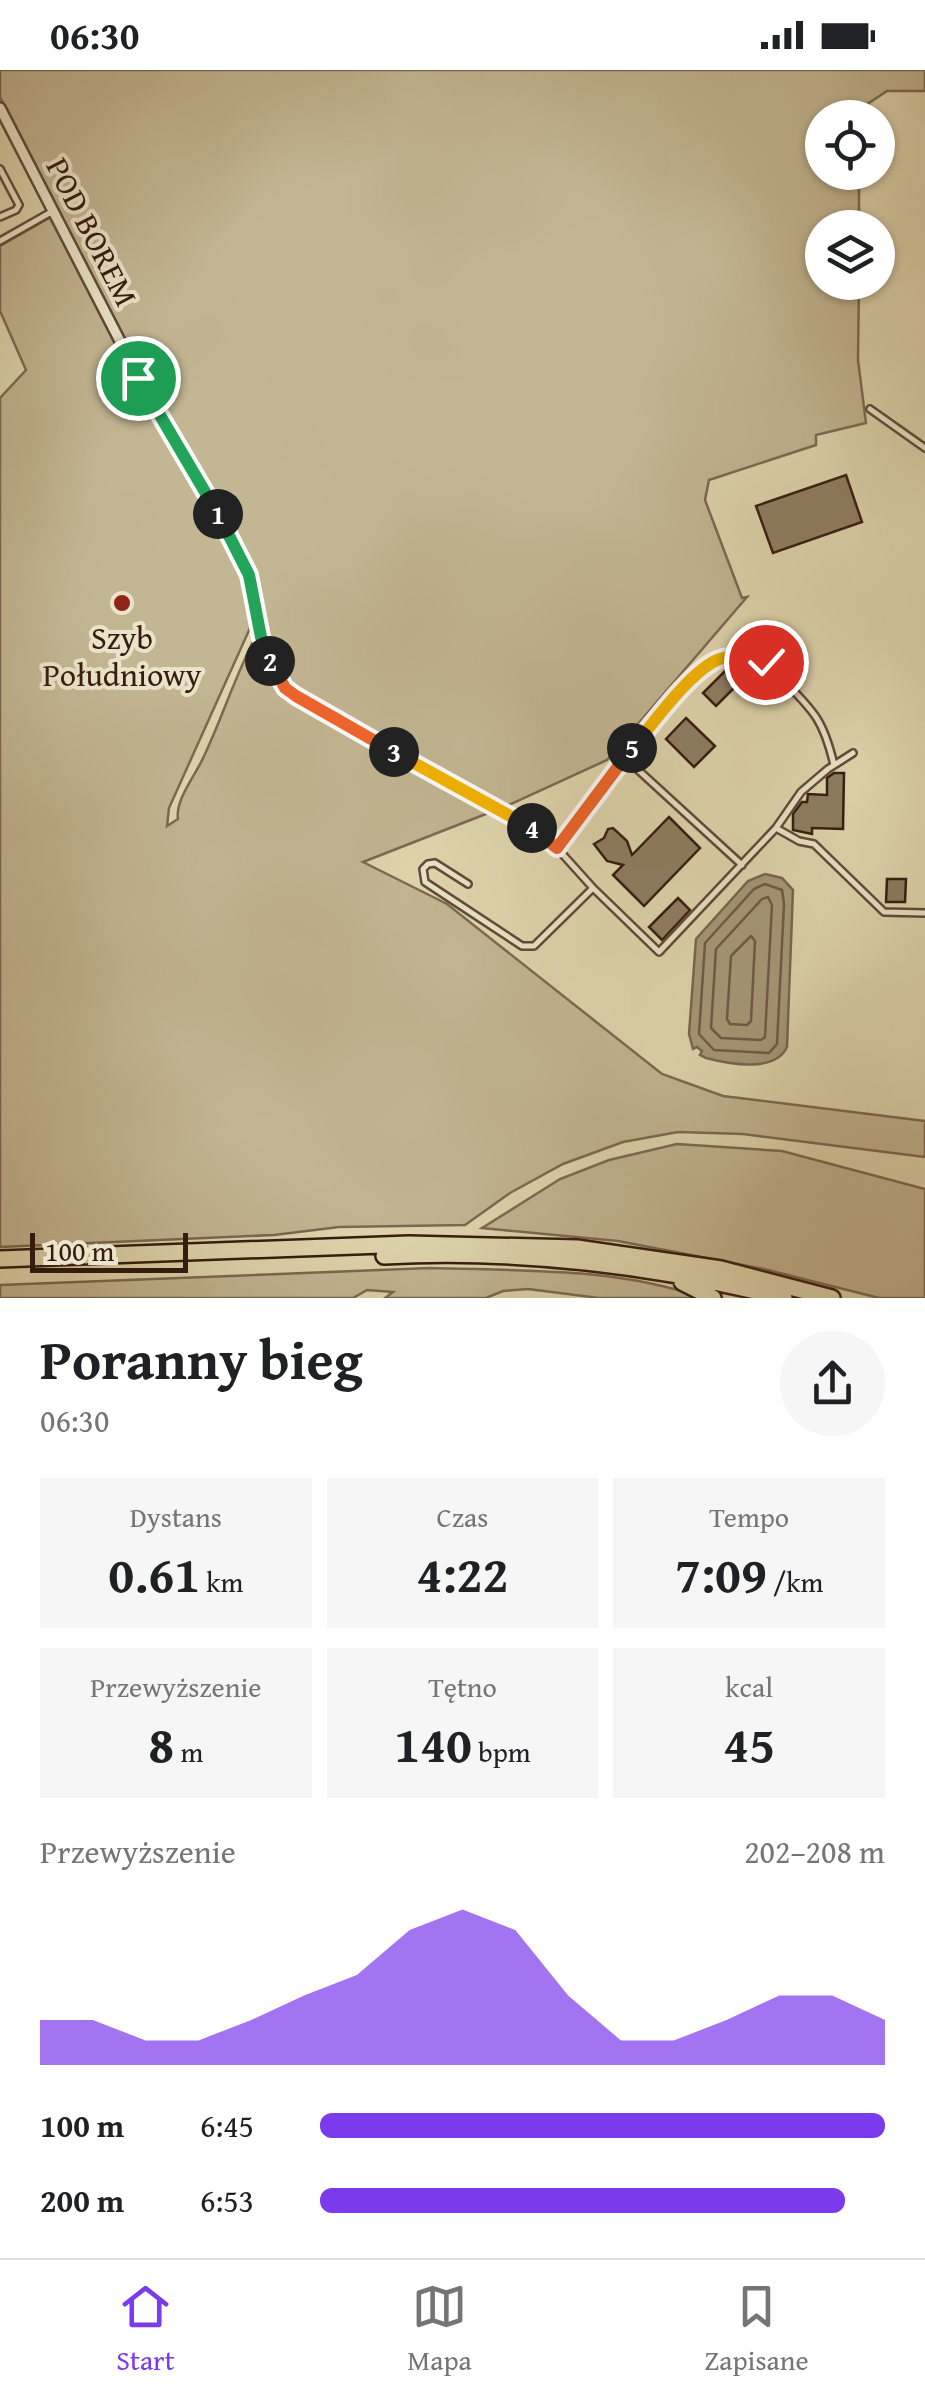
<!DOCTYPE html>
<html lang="pl">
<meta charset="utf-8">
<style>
body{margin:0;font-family:"Gentium Book Plus",serif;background:#f6f6f6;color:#202124;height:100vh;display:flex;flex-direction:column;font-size:38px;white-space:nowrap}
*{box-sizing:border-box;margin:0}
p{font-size:32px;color:#757577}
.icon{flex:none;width:55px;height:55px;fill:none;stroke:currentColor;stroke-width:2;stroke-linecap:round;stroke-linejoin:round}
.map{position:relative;height:1228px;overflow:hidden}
.drawer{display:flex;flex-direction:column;background:#fff;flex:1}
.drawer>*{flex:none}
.controls{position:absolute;left:805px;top:30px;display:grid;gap:20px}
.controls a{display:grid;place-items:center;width:90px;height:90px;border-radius:50%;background:#fff;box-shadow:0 2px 8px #0004;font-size:50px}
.scale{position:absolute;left:30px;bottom:25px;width:158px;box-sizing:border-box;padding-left:10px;border:5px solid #361c0f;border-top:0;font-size:28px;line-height:35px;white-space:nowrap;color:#361c0f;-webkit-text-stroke:8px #ebe4ca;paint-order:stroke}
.pin{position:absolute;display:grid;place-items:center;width:85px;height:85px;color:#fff;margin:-42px;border:5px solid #fff;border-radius:50%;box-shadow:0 2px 10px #0007}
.km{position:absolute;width:50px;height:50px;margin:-25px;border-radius:50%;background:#222;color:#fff;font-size:28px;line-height:50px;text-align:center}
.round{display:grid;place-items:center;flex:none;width:105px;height:105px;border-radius:52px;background:#f6f6f6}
.headline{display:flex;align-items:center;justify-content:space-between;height:170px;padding:0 40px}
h1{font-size:55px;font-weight:700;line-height:75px}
.figures{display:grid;grid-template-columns:repeat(3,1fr);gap:15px;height:170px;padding:10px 40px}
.figures div{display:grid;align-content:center;border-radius:0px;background:#f6f6f6;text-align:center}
.figures b{font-size:50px;font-weight:700}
.figures small{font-size:28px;font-weight:400}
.figures p{font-size:28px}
.chart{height:280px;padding:20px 40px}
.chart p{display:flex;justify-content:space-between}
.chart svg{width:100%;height:180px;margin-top:10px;fill:#7c3aed;opacity:.7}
ul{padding:0 40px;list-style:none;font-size:32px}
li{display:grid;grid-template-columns:160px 120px 1fr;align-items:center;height:75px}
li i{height:25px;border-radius:12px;background:#7c3aed}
.status{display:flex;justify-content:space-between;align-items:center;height:70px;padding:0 50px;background:#fff;direction:ltr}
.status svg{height:28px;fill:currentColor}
.tab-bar{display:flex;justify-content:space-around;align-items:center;height:140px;border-top:2px solid #e0e0e0;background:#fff;font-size:28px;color:#757577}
.tab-bar a{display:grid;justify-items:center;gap:5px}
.tab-bar .on{color:#7c3aed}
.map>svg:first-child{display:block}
.green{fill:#c3b693;stroke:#7c6951;stroke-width:2.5}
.water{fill:#a69778;stroke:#79664e;stroke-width:2.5}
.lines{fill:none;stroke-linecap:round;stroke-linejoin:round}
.shore{stroke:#6e5a44;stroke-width:2.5}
.building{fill:#8e7d62;stroke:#361c0f;stroke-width:2.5}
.lane-casing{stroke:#604a37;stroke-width:10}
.street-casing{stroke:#604a37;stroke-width:14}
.primary-casing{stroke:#361c0f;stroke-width:20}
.lane{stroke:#ebe4ca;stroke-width:5}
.street{stroke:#ebe4ca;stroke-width:9}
.primary{stroke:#e0d6ae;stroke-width:15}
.split-1-casing{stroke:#fff;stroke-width:20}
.split-2-casing{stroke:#fff;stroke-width:20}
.split-3-casing{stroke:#fff;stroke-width:20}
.split-4-casing{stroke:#fff;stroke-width:20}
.split-5-casing{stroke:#fff;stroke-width:20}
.split-6-casing{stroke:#fff;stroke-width:20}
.split-1{stroke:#22a559;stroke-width:12}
.split-2{stroke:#22a559;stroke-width:12}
.split-3{stroke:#f0652b;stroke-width:12}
.split-4{stroke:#f5b400;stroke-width:12}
.split-5{stroke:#f0652b;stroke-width:12}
.split-6{stroke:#f5b400;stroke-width:12}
.poi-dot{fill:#8f2418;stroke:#ebe4ca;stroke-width:4}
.labels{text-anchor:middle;stroke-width:8;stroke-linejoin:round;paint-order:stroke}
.street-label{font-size:32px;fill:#361c0f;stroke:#ebe4ca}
.poi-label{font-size:32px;fill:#361c0f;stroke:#ebe4ca}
</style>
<div class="status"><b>06:30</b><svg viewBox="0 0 49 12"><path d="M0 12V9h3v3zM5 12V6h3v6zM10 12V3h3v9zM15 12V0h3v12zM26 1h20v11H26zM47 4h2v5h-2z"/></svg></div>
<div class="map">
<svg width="925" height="1228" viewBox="0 0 925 1228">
<rect width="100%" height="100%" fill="#e0d6ae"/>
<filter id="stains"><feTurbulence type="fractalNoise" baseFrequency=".002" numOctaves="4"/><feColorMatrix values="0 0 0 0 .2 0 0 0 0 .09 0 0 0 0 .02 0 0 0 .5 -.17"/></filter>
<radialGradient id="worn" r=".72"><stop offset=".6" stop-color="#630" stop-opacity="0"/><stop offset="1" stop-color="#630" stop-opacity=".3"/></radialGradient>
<path class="green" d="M0 0H925V21H887L860 39V47L822 48V102L859 103V157L822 158V212L859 213 858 290 866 353 816 365V375L709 410 705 430 742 528 747 527 607 690 502 738 296 622 267 580 262 532 244 477 170 357 0 27Z
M51 147 156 346 246 506 255 547 169 738 167 756 178 749C175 729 196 705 204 686 223 646 236 603 257 564L258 580 296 634 491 742 363 792 447 834 662 1004 723 1026 925 1051V1087L743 1064 678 1062 623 1072 563 1094 510 1123 465 1155 339 1157 274 1165 0 1177V328L26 300 0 241V176Z
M677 1074 782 1081 925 1119V1228H879L764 1199 618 1171 482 1158 560 1109 609 1090Z
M430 1198C521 1201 617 1197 703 1228H599L528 1219 503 1221 486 1228H385L393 1222 367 1220 353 1228H0V1215Z"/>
<path class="water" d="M765 804 782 808 793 820 787 977C775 1003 729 994 706 988L700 985 702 981 697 977 693 979 689 964 696 869 748 811Z"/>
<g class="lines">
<path class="shore" d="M765 814 782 820 784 834 777 974 769 983 714 980 699 964 705 873 754 819Z
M768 827 772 835 765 967 761 970 721 968 711 958 716 879 762 829Z
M751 866 755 871 751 951 747 955 730 954 727 949 731 886Z"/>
</g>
<path class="building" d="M846 405 862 452 773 483 756 436Z
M726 600 739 613 716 636 703 623Z
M686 648 715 676 694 697 666 669Z
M834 703H844L843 759 812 758V764L793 760V744L802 732H807L808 724 827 725V708Z
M669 747 700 778 644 836 613 805 623 795 607 791 594 774 604 768 608 759 613 758 627 771 632 785Z
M887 809H906L905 832H886Z
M678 828 690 840 662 870 649 857Z"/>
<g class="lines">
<g class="lane-casing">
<path id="lane" d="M0 99 19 135 16 140 0 147
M0 171 53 141
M870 339 925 378
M624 687 742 795
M834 695C824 652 815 642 784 611 769 595 755 583 731 586 684 594 587 737 557 778L593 818 659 882 776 758 801 722 828 699 853 683
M776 758 799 771 814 774 884 842 925 843
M468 814 435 793 428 794 423 799 425 812 522 876H534L593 818"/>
</g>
<g class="street-casing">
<path id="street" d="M0 38 139 308 223 452 249 505 266 583 285 618 367 668 525 753 557 778"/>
</g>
<g class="primary-casing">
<path id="primary" d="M384 1186C517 1179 655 1195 784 1228
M0 1189 409 1174 577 1178 721 1199 832 1228
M682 1212 713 1228"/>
</g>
<use href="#lane" class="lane"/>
<use href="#street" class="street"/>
<use href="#primary" class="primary"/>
</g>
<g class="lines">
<g class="split-1-casing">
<path id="split-1" d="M138 308 218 444"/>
</g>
<g class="split-2-casing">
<path id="split-2" d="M218 444 249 505 261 567 270 591"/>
</g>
<g class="split-3-casing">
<path id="split-3" d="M270 591 285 618 296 626 394 682"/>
</g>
<g class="split-4-casing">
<path id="split-4" d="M394 682 532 758"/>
</g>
<g class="split-5-casing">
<path id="split-5" d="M532 758 557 778 632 678"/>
</g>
<g class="split-6-casing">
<path id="split-6" d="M632 678C654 653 685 608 713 592 729 583 749 586 766 592"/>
</g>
<use href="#split-1" class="split-1"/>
<use href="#split-2" class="split-2"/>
<use href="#split-3" class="split-3"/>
<use href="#split-4" class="split-4"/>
<use href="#split-5" class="split-5"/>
<use href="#split-6" class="split-6"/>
</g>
<circle class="poi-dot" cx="122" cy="533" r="10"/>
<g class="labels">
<g class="street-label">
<text transform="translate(92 162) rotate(63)" y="11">POD BOREM</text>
</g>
<g class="poi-label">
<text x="122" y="579">Szyb<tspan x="122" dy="37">Południowy</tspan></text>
</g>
</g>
<rect width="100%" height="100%" filter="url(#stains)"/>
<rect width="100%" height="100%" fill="url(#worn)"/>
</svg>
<div class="controls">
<a><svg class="icon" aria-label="locate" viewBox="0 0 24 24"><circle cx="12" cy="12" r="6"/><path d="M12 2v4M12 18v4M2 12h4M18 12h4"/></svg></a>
<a><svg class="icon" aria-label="layers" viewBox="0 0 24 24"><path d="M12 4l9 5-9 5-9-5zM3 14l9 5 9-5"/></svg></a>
</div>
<div class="scale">100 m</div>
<div class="pin" style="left:138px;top:308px;background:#1e9e55"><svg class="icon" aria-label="arrive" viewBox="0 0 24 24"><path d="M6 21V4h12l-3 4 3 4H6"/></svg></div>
<div class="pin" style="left:766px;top:592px;background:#d93025"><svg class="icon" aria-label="check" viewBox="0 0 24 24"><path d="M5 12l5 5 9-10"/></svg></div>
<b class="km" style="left:218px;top:444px">1</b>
<b class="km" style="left:270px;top:591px">2</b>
<b class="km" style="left:394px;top:682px">3</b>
<b class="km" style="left:532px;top:758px">4</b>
<b class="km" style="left:632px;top:678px">5</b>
</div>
<section class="drawer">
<div class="headline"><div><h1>Poranny bieg</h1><p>06:30</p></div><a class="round"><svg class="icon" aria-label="share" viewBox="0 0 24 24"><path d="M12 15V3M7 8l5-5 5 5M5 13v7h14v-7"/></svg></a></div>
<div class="figures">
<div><p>Dystans</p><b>0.61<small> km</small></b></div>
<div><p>Czas</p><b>4:22</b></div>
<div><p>Tempo</p><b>7:09<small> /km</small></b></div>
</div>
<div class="figures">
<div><p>Przewyższenie</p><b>8<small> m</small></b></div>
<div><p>Tętno</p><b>140<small> bpm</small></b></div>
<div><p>kcal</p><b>45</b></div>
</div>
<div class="chart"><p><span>Przewyższenie</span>202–208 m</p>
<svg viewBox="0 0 160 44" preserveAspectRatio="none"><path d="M0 44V33L10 33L20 38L30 38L40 33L50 27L60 22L70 11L80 6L90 11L100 27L110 38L120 38L130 33L140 27L150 27L160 33V44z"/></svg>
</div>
<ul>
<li><b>100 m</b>6:45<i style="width:100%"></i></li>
<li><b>200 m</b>6:53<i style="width:93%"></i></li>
</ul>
</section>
<nav class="tab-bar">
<a class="on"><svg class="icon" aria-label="home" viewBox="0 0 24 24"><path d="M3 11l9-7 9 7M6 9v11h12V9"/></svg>Start</a>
<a><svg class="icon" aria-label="map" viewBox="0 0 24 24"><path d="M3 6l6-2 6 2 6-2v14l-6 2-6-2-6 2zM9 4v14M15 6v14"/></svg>Mapa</a>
<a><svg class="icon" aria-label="saved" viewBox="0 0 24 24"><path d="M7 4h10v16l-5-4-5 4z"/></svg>Zapisane</a>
</nav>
